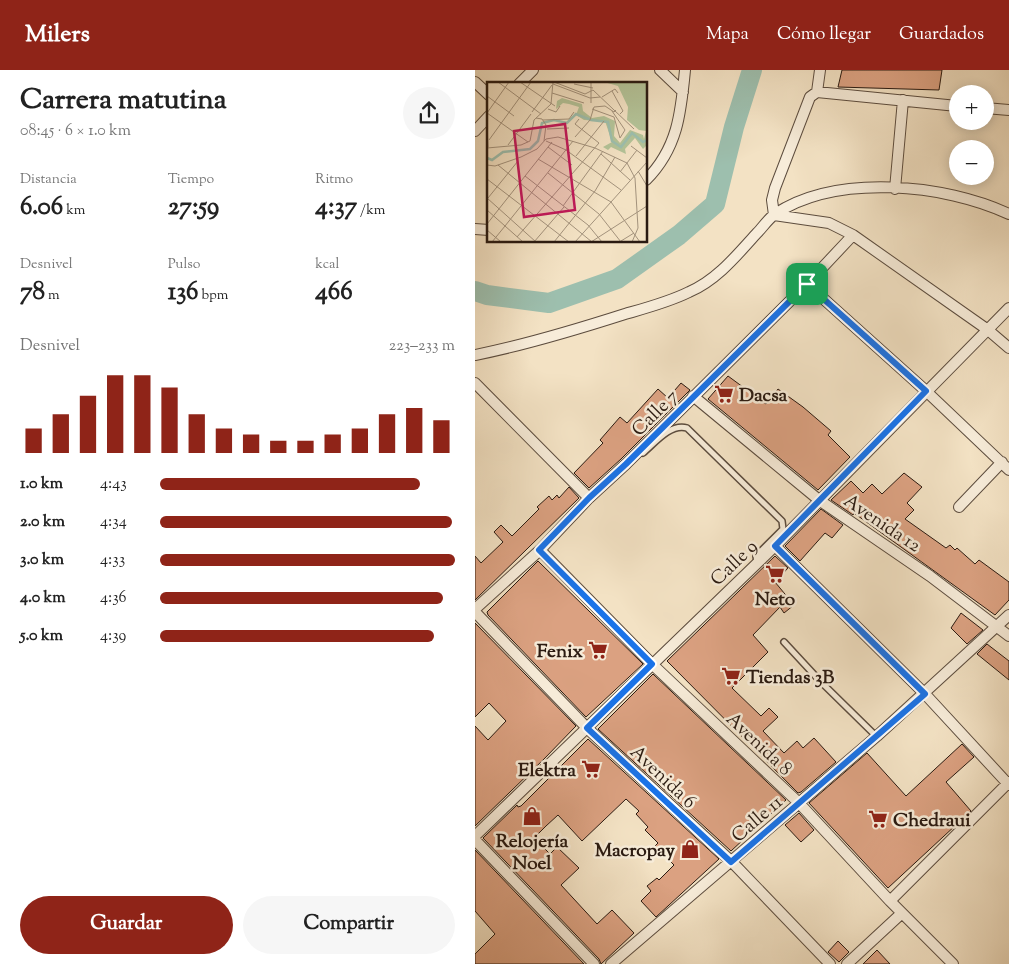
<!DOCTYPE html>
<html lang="es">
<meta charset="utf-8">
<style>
body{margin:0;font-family:"Sorts Mill Goudy",serif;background:#f6f6f6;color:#222;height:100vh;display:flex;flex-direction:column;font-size:19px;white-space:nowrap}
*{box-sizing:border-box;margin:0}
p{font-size:16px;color:#767676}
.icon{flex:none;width:28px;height:28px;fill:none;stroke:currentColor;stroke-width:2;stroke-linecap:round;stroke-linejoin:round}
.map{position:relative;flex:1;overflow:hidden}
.side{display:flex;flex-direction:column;background:#fff;width:475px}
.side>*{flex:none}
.tools{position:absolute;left:474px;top:15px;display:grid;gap:10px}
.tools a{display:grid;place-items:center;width:45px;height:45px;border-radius:50%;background:#fff;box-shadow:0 2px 12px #0003;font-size:25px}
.pin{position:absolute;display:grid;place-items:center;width:42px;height:42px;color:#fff;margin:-21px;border-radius:10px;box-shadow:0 2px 8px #0006}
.round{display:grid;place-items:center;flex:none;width:52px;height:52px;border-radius:26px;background:#f6f6f6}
.overview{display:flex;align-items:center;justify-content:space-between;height:85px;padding:0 20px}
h1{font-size:28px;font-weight:700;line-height:38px}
.metrics{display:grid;grid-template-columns:repeat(3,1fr);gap:8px;height:85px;padding:5px 20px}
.metrics div{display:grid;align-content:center}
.metrics b{font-size:25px;font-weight:700}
.metrics small{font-size:14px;font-weight:400}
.metrics p{font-size:14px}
.chart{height:140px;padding:10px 20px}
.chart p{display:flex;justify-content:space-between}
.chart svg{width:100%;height:90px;margin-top:5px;stroke:#8f2418;stroke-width:6}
.primary-button{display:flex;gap:10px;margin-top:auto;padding:10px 20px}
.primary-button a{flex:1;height:58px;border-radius:30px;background:#8f2418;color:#fff;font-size:20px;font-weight:700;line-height:58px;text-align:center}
.primary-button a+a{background:#f6f6f6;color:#222}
ul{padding:0 20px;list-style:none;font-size:16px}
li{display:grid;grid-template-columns:80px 60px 1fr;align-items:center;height:38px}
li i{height:12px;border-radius:6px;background:#8f2418}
header{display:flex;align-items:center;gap:30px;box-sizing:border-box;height:70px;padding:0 25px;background:#8f2418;color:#fff}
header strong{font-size:24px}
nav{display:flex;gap:28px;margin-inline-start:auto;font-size:18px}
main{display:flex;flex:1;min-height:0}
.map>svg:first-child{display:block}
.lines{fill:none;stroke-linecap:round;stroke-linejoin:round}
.river{stroke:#9dbfae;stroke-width:20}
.building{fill:#dba181;stroke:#2a1a11}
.service-casing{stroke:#5c4c3e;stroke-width:8}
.minor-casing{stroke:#5c4c3e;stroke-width:12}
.service{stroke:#f7ecd9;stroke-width:5}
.minor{stroke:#f7ecd9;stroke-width:10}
.route-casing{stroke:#fff;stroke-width:10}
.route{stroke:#1a73e8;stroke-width:6}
.labels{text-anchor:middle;stroke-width:5;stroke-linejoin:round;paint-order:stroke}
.poi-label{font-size:19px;font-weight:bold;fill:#2a1a11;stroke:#f7ecd9;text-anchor:start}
.street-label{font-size:19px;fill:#2a1a11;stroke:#f7ecd9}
.inset-river{fill:none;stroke:#9dbfae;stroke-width:2.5}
.inset-road{fill:none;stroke:#a3927c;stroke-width:1}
.view{fill:#c2185b;fill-opacity:0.15;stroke:#c2185b;stroke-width:2.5}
.inset-edge{fill:none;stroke:#2a1a11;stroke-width:2.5}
</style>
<header>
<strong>Milers</strong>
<nav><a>Mapa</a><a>Cómo llegar</a><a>Guardados</a></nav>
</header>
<main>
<section class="side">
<div class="overview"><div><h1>Carrera matutina</h1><p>08:45 · 6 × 1.0 km</p></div><a class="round"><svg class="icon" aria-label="share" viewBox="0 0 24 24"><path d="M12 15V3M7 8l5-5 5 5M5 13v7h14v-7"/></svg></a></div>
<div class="metrics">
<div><p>Distancia</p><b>6.06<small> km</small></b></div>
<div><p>Tiempo</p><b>27:59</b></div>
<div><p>Ritmo</p><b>4:37<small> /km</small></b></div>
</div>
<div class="metrics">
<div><p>Desnivel</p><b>78<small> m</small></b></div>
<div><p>Pulso</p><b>136<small> bpm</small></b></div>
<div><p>kcal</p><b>466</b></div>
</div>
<div class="chart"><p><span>Desnivel</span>223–233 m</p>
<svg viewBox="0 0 160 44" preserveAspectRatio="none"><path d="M5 44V32M15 44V25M25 44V16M35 44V6M45 44V6M55 44V12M65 44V25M75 44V32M85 44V35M95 44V38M105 44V38M115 44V35M125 44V32M135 44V25M145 44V22M155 44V28"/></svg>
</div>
<ul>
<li><b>1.0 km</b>4:43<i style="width:88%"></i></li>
<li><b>2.0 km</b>4:34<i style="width:99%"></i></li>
<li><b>3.0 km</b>4:33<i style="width:100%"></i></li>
<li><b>4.0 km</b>4:36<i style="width:96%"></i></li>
<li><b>5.0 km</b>4:39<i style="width:93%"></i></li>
</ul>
<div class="primary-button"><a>Guardar</a><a>Compartir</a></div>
</section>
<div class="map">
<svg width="534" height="894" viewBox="0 0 534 894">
<rect width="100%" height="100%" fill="#f3e2c4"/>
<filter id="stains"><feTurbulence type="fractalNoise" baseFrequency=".004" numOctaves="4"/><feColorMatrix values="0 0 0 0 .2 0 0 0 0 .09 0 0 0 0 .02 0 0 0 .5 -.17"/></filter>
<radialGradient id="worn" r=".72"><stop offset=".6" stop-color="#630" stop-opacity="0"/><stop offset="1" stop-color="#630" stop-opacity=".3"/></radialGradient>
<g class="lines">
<path class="river" d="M0 221 12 225 74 233 142 209 204 165 240 134 259 57 277 0"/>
</g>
<path class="building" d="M367 0H467L464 20 363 17Z
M253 306 291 334 303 319 328 337 356 361 353 365 375 387 343 420 233 329Z
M206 313 215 320 146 389 114 418 99 403 128 373 125 370 145 347 152 353 183 319 193 328Z
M429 403 447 417 432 433 439 440 430 449 471 478 475 475 480 480 482 478 500 494 504 490 534 512V530L520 545 379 443 378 445 356 430 376 411 388 423 397 414 407 424Z
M94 417 104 428 0 530V486L6 493 28 472 19 462 26 455 37 466 64 439 62 437 74 426 77 430 82 425 84 428Z
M346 439 368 455 357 468 350 463 325 491 310 476Z
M300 486 313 498 300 512 319 535 309 543 305 537 278 565 293 582 257 618 286 646 294 638 303 647 288 661 309 683 322 671 328 678 339 668 361 692 326 722 323 723 192 591Z
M63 491 168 594 111 647 13 545 12 542Z
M486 543 508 560 492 574 476 558Z
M0 553 101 656 69 689 0 756V656L13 670 31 651 14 633 0 647Z
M512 574 534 591V610L502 584Z
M178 604 311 730 256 781 123 659Z
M113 669 244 789 181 847 166 831 176 821 172 816 182 808 184 810 199 795 180 776 183 773 170 760 173 757 161 744 164 741 151 729 107 771 83 745 71 756 59 768 75 784 82 777 104 798 86 815 122 854 137 840 159 863 126 894 124 889 8 768 42 735 43 737 46 736Z
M487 674 499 687 471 712 496 741 413 818 334 733 392 683 431 726Z
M324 743 339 760 326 772 310 755Z
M0 780 109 894H0V884L20 864 0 841Z
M363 871 374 882 364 892 353 882Z
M402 880 415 894H388Z"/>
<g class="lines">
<g class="service-casing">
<path id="service" d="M168 383C179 374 195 353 212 358L307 451 308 459 281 486 282 492
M309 572 346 612 401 666"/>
</g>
<g class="minor-casing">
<path id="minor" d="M185 0 208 22
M0 12 14 25
M44 14 58 0
M342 22 482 36
M510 38 534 40
M0 61 14 46
M171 110C203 78 206 42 210 0
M420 119 428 30
M299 145 354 153 378 165 513 260 534 278
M299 145 297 130 300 118 335 27 342 22 345 0
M0 159 14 160
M332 214 451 321 534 400
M0 285C51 275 100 260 150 244 171 238 194 232 214 222 242 210 262 185 282 163 288 157 293 149 300 144 362 103 470 114 534 144
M0 313 114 428
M218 326 344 430 455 506 534 566
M484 437 527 392
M300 476 450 624 534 715
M65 480 177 594 324 733 415 831 478 894
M0 539 65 480 114 428 151 394 332 214 378 165
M0 542 112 658 257 792 355 894
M0 766 300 476 534 238
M0 770 119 894
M415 831 534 712
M136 894 402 666 534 545
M372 894 427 843"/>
</g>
<use href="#service" class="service"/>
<use href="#minor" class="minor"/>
</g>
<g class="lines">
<g class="route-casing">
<path id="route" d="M332 214 451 321 300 476 450 624 256 792 112 658 177 594 64 480 114 428 151 394Z"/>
</g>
<use href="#route" class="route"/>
</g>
<defs>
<g id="supermarket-bare" transform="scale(1.5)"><path d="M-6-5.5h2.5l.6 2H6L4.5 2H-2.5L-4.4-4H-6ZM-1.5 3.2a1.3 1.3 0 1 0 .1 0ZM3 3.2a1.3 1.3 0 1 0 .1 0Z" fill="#8f2418" stroke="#f7ecd9" stroke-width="2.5" paint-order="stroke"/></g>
<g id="shop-bare" transform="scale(1.5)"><path d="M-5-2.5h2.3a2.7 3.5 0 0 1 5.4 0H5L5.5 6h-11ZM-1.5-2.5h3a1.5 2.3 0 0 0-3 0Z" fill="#8f2418" stroke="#f7ecd9" stroke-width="2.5" paint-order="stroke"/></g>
</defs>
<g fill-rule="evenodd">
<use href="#supermarket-bare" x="249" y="324"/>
<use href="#supermarket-bare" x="300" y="504"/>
<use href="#supermarket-bare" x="123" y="580"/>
<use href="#supermarket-bare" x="256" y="606"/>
<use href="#supermarket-bare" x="116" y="699"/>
<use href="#shop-bare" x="57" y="746"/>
<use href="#supermarket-bare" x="403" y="749"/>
<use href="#shop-bare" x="215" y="779"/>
</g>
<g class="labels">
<g class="poi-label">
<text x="264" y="331">Dacsa</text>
<text x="300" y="535" text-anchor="middle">Neto</text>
<text x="108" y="587" text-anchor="end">Fenix</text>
<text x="271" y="613">Tiendas 3B</text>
<text x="101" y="706" text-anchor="end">Elektra</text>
<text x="418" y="756">Chedraui</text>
<text x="57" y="777" text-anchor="middle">Relojería<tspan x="57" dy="22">Noel</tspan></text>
<text x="200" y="786" text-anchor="end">Macropay</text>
</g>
<g class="street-label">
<text transform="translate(179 342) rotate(-45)" y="7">Calle 7</text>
<text transform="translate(408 452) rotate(34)" y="7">Avenida 12</text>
<text transform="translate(258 492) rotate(-44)" y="7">Calle 9</text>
<text transform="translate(285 673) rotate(43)" y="7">Avenida 8</text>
<text transform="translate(189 706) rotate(43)" y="7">Avenida 6</text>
<text transform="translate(281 748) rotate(-41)" y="7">Calle 11</text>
</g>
</g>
<g transform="translate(12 12)">
<rect width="160" height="160" fill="#f3e2c4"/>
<path d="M117 0H160V63L156 67 148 56 138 67 139 72 124 65 121 68 116 65 125 60 118 39 97 38 89 33 92 25 82 22 76 21 69 27 70 19 75 16 95 22 96 29 105 36 117 34 128 39 127 54 133 61 143 48 156 53 157 57 159 49 152 48 140 38 141 25 131 4Z" fill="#b4c499"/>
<path class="inset-river" d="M0 76 5 78 16 70 43 67 51 59 55 41 67 38 80 41 89 32 104 38 121 40 125 59 134 65 145 51 156 60 160 58"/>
<path class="inset-road" d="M11 0 54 32M33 0 68 24M67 0 98 12 106 8 147 47M66 2 103 16 113 15M87 2 106 6M125 9 136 29 133 32M65 11 97 21M0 14 27 34M115 15 128 7 131 11M104 21V0M61 27 69 30 73 24M105 27 127 35 133 56M125 29 138 48 133 56M45 30 65 3M0 31 41 60M0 31 22 0M49 36 55 37 59 43 57 59M56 38 82 37 87 30M0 43 1 65M60 47 82 46M88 55 103 38 107 25 118 24 127 30 129 28M2 58 44 0M59 59 79 68 134 108M21 63 44 32M144 64 160 76M61 65 85 83M0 66 34 63 43 59 47 38 64 22 66 0M114 72 143 98M89 74 117 39M51 77 124 120 153 160M0 83 8 84 34 75 50 67 59 57 71 55 108 66 140 81 148 96 151 146 145 160M11 83 105 160M151 89 160 104M133 90 150 68M61 91 112 132 134 160M38 94 101 143 115 160M0 97 82 160M0 116 49 160M1 116 31 79M76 124 116 69M0 128 36 160M0 142 65 60M18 144 86 59M0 148 14 160M30 155 112 61 88 42 92 37M134 159 147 151M5 160 18 144M47 160 77 125M67 160 108 109 128 75M88 160 160 80M104 160 160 124"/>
<path class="view" d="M78 42 88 128 37 135 27 49Z"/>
<rect width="160" height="160" class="inset-edge"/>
</g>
<rect width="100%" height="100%" filter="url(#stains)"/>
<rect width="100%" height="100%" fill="url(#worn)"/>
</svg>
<div class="tools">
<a>+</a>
<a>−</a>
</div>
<div class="pin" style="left:332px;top:214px;background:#1e9e55"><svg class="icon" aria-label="arrive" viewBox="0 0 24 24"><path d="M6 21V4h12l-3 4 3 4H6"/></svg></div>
</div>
</main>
